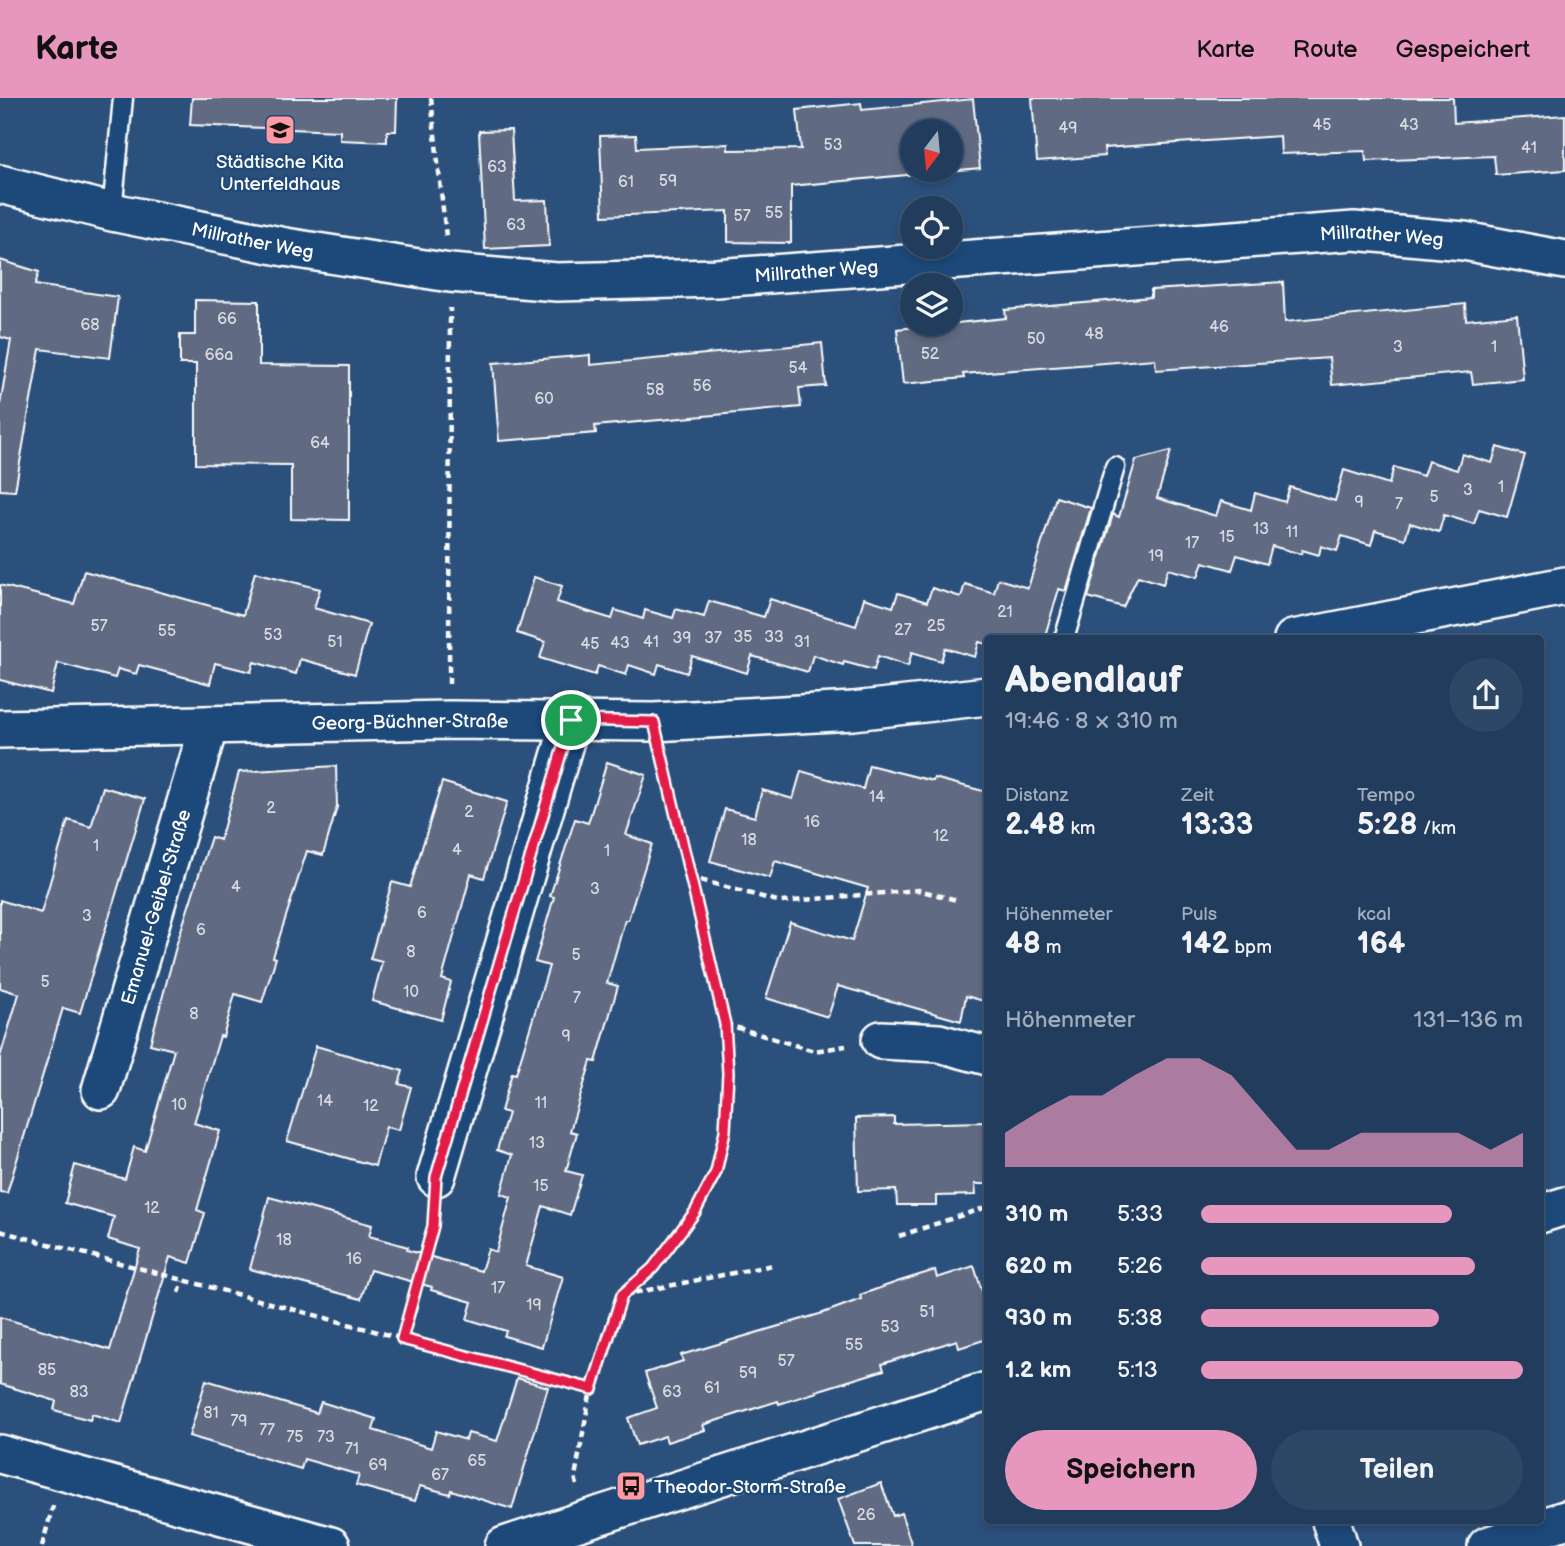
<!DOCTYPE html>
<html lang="de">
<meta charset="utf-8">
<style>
body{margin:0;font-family:"Balsamiq Sans",sans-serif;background:#2d4766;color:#f1f3f6;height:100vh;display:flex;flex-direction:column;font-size:26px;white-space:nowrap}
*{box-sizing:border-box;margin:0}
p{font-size:23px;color:#a2adbc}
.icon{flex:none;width:38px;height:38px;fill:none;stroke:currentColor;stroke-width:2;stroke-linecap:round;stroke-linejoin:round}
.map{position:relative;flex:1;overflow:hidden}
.panel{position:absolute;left:984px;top:537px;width:560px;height:889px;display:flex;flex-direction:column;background:#213c5d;border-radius:7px;box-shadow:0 4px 10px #0003,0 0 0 2px #3e5672}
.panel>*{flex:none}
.needle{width:46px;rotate:196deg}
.tools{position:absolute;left:900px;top:21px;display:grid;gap:14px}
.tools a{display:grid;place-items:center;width:63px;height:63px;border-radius:50%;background:#213c5d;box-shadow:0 4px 10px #0003,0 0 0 2px #3e5672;font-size:35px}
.pin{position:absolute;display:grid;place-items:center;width:60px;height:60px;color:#fff;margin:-30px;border:4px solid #fff;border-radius:50%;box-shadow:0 2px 7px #0007}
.round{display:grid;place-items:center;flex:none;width:74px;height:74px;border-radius:37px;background:#2d4766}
.summary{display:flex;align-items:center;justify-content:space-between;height:119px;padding:0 21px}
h1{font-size:38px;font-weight:700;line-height:52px}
.figures{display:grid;grid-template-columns:repeat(3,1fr);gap:10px;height:119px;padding:7px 21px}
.figures div{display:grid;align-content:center}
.figures b{font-size:30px;font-weight:700}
.figures small{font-size:19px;font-weight:400}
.figures p{font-size:19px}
.chart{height:196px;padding:14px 21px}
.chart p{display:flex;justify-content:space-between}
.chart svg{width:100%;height:126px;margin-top:7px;fill:#e797bd;opacity:.7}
.primary-button{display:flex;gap:14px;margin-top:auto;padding:14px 21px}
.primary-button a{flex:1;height:80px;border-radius:42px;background:#e797bd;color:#111;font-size:28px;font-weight:700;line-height:80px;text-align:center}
.primary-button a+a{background:#2d4766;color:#f1f3f6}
ul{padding:0 21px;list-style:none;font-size:23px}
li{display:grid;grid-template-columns:112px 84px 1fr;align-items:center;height:52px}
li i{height:18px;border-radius:9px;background:#e797bd}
header{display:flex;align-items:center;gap:42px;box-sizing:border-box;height:98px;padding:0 35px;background:#e797bd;color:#111}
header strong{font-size:33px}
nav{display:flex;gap:38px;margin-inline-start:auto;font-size:24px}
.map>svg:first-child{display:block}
.building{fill:#616a82;stroke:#fff;stroke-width:2;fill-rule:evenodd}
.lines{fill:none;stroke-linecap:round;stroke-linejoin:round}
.lane-casing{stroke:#fff;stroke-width:23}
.street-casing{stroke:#fff;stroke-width:42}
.path{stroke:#fff;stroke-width:4.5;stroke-dasharray:7 5;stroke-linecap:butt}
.lane{stroke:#1f4a7a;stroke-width:18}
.street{stroke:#1f4a7a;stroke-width:37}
.route-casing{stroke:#fff;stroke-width:14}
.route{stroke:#e11d48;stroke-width:9}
.labels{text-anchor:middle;stroke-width:5;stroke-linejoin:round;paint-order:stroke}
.number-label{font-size:16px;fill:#d8dae0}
.poi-label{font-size:19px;fill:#fff;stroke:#1f4a7a}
.street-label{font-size:19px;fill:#fff;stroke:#1f4a7a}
</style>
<header>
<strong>Karte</strong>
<nav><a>Karte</a><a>Route</a><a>Gespeichert</a></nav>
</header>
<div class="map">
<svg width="1565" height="1448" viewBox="0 0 1565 1448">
<rect width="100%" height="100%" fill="#2c507c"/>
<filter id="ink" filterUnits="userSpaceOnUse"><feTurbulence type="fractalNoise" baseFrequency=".0143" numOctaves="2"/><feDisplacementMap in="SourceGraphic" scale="14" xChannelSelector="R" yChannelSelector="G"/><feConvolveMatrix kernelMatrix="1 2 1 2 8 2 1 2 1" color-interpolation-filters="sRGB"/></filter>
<g filter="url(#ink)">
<path class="building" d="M192 0H397L396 33H387V44L340 42V33L190 27Z
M1032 0H1453L1454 25 1565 17V72L1496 77 1494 58 1366 63 1365 53 1281 56 1280 38 1104 50 1105 58 1037 63Z
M973 1 980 70 791 88V145L728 144V113L603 118 600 38 636 37 637 50 728 46V52L801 51 797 12 861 5 862 12ZM912 33H950V72H912Z
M511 32 515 103 547 102 549 148 485 151 479 33Z
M0 162 39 174 35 187 118 199 110 260 40 251 15 393 0 392V307L11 242 0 239Z
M1283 184 1285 224 1465 206 1466 222 1517 217 1523 281 1473 286 1471 274 1332 287 1329 260 1156 272 1155 261 963 276 964 280 903 286 897 231 1006 220 1005 212 1151 199V192Z
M195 202 259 203V267L349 268V422L291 421V367L196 366V266H180V237H195Z
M822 245 826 288 799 290 801 309 595 328 596 335 499 343 493 265 590 257V267Z
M1497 349 1525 357 1507 419 1479 411 1474 426 1444 417 1439 434 1410 425 1405 441 1375 432 1371 447 1342 438 1337 453 1321 448 1319 457 1302 452 1301 456 1272 448 1267 466 1237 457 1232 472 1203 464 1198 479 1168 471 1163 486 1138 478 1123 509 1088 499 1113 416 1119 419 1136 362 1171 353 1157 400 1216 418 1221 403 1251 412 1255 395 1285 404 1290 389 1335 403 1344 372 1389 386 1394 369 1423 378 1428 363 1457 372 1462 356 1492 365Z
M1056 399 1091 410 1066 493 1059 491 1044 541H987V546L979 544 975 559 945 550 941 563 912 554 908 568 878 558 874 572 844 564 843 567 813 557 808 574 752 558 747 575 692 558 687 575 659 566 656 576 629 567 626 577 598 568 595 577 540 560 545 544 517 535 534 479 562 488 557 504 612 521 615 512 643 521 645 512 673 520 676 511 704 519 709 503 764 519 770 501 856 528 864 500 893 509 898 495 927 504 932 490 961 499 965 486 994 495 998 481 1028 490Z
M84 473 243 517 255 474 320 491 314 510 369 526 355 576 300 561 296 576 254 564 251 574 215 565 210 586 139 567 136 576 118 571 115 580 58 565 51 595 0 582V487L74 506Z
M607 664 646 677 626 737 652 746 628 822H625L607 885 618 888 596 964 591 963 570 1033 577 1035 566 1073 582 1077 570 1117 543 1108 526 1168 563 1179 542 1249 504 1238 506 1233 467 1221 472 1204 431 1192 432 1189 370 1172 361 1201 250 1171 269 1099 372 1127 369 1138 408 1149 407 1152 481 1173 488 1151 496 1154 511 1099 501 1096 512 1057 497 1052 508 1015 501 1013 512 975 516 976 549 868 535 864 554 799 550 798 575 721 588 725Z
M869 667 933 683 934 680 987 694V904L966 898 961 923 838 888 828 919 766 900 790 824 852 843 868 790 775 763 770 780 710 763 725 711 755 719 762 692 793 701 801 673 863 691Z
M336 668 337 709 323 757 307 753 273 859 276 860 262 904 235 896 223 939 220 938 194 1025 220 1033 197 1112 205 1115 190 1165 170 1159 121 1325 92 1316 90 1322 54 1312 56 1303 0 1286V1219L110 1252 140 1151 108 1141 114 1119 65 1105 75 1067 125 1081 134 1049 145 1053 174 952 150 946 177 845 211 739 220 742 239 674Z
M442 684 507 704 484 780 471 776 442 881 451 884 441 922 372 903 382 864 370 861 392 784 410 789Z
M103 689 145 701 80 915 63 910 7 1095 0 1094V959L19 896 0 890V802L41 815 68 722 91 729Z
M316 948 403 973 399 986 411 989 399 1032 386 1029 375 1068 287 1043Z
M894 1019V1026L987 1024V1086H975L976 1097 936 1098V1107H897L896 1092 858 1093 856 1020Z
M974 1168 987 1209V1241L959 1250 957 1242 882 1266 884 1272 816 1293 817 1294 779 1306 778 1303 703 1327 705 1332 667 1344 665 1338 637 1347 628 1320 657 1310 645 1275 683 1263 681 1257 823 1215 861 1201 860 1197 897 1184 935 1172 937 1180Z
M517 1280 548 1289 512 1411 451 1392 450 1396 420 1388 415 1403 356 1387 359 1377 304 1361 301 1371 189 1338 206 1282 317 1315 321 1304 376 1321 373 1332 431 1350 436 1333 466 1342 468 1335 497 1343Z
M881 1385 893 1418 901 1415 912 1448H855L838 1401Z"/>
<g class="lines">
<g class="lane-casing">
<path id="lane" d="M112 114 123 0
M1064 541 1115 369"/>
</g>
<g class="street-casing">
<g id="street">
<path id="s1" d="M0 86 112 114 285 149 450 175 557 184 716 180 1354 133 1464 143 1565 162"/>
<path d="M1293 541 1565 488"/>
<path id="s2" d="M0 631 449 622 654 624 853 613 987 598"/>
<path d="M881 942 939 945 987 958"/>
<path id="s3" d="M101 992 209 627"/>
<path d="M436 1079 571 622"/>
<path d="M1540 1116 1565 1108"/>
<path d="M0 1356 331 1448"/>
<path d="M1331 1423 1339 1448"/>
<path d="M504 1448 987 1293"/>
<path d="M1487 1448 1565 1422"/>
</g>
</g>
<path class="path" d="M431 0 446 139
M449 586 450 210
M689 779 781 804 918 792 957 802
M725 926 814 953 846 948
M0 1133 591 1291
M899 1138 987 1109
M179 1195 183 1183
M623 1197 773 1167
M402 1241 433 1128 434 1113
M577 1387 575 1379 591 1291 622 1197 653 1170 695 1114 716 1074 725 1033 728 975 725 926 661 657
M42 1448 53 1408"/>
<use href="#lane" class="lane"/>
<use href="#street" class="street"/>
</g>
</g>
<g class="lines" filter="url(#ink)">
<g class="route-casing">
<path id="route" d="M571 622 654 624 725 926 728 975 725 1033 716 1074 695 1114 653 1170 622 1197 592 1291 402 1241 433 1128 436 1079Z"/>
</g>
<use href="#route" class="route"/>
</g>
<defs>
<g id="school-square" transform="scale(1.575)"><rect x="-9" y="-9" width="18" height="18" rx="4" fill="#ff9aa2" stroke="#1f4a7a"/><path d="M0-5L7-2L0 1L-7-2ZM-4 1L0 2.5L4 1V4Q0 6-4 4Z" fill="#111"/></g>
<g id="bus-square" transform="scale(1.575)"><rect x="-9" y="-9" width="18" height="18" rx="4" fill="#ff9aa2" stroke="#1f4a7a"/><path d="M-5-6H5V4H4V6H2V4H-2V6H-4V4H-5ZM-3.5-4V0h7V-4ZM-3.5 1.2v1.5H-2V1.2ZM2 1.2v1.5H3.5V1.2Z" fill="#111"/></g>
</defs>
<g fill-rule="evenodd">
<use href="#school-square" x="280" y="32"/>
<use href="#bus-square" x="631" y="1388"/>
</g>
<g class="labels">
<g class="number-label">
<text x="1322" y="32">45</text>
<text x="1409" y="32">43</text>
<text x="1068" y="35">49</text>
<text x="833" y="52">53</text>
<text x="1529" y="55">41</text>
<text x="497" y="74">63</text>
<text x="668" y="88">59</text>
<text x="626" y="89">61</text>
<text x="774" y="120">55</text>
<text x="742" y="123">57</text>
<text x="516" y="132">63</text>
<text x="227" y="226">66</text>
<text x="90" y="232">68</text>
<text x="1219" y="234">46</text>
<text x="1094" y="241">48</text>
<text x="1036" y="246">50</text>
<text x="1398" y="254">3</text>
<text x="1494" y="254">1</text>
<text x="930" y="261">52</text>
<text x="219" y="262">66a</text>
<text x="798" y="275">54</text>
<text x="702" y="293">56</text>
<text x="655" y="297">58</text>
<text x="544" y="306">60</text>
<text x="320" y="350">64</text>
<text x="1501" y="394">1</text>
<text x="1468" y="397">3</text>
<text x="1434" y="404">5</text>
<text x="1359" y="409">9</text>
<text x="1399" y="411">7</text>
<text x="1261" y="436">13</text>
<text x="1292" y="439">11</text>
<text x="1227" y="444">15</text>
<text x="1192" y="450">17</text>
<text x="1156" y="463">19</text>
<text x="1005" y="519">21</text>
<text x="99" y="533">57</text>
<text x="936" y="533">25</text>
<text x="903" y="537">27</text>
<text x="167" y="538">55</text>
<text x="273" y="542">53</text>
<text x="743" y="544">35</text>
<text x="774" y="544">33</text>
<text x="682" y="545">39</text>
<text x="713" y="545">37</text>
<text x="335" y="549">51</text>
<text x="651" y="549">41</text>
<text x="802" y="549">31</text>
<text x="620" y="550">43</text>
<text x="590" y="551">45</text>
<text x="877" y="704">14</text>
<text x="271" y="715">2</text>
<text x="469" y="719">2</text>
<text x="812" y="729">16</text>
<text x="941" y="743">12</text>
<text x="749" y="747">18</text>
<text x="96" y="753">1</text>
<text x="457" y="757">4</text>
<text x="607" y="758">1</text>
<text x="236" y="794">4</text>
<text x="595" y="796">3</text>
<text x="422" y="820">6</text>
<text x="87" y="823">3</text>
<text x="201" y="837">6</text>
<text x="411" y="859">8</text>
<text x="576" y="862">5</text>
<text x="45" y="889">5</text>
<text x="411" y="899">10</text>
<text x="577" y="905">7</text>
<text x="194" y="921">8</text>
<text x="566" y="943">9</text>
<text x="325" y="1008">14</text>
<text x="541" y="1010">11</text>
<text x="179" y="1012">10</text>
<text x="371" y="1013">12</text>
<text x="537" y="1050">13</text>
<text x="541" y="1093">15</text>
<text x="152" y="1115">12</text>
<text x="284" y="1147">18</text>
<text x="354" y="1166">16</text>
<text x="498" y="1195">17</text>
<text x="534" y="1212">19</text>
<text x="927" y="1219">51</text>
<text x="890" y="1234">53</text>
<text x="854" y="1252">55</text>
<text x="786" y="1268">57</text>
<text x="47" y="1277">85</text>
<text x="748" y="1280">59</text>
<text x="712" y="1295">61</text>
<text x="79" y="1299">83</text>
<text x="672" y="1299">63</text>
<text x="211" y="1320">81</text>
<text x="239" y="1328">79</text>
<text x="267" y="1337">77</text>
<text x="295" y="1344">75</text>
<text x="326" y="1344">73</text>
<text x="352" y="1356">71</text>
<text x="477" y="1368">65</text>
<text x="378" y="1372">69</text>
<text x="440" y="1382">67</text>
<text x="866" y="1422">26</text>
</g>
<g class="poi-label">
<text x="280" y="70">Städtische Kita<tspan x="280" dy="22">Unterfeldhaus</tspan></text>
<text x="654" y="1395" text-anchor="start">Theodor-Storm-Straße</text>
</g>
<g class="street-label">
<text dy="7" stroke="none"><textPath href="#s1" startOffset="1393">Millrather Weg</textPath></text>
<text dy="7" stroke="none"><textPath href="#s1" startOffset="259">Millrather Weg</textPath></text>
<text dy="7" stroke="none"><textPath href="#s1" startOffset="826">Millrather Weg</textPath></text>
<text dy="7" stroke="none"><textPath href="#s2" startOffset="410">Georg-Büchner-Straße</textPath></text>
<text dy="7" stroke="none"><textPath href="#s3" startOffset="191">Emanuel-Geibel-Straße</textPath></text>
</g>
</g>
</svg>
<div class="tools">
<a><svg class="needle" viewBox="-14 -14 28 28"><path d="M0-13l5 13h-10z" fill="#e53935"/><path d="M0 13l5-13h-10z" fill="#a2adbc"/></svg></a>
<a><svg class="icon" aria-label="locate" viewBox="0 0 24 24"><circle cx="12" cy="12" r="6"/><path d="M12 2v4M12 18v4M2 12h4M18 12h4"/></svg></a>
<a><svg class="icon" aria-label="layers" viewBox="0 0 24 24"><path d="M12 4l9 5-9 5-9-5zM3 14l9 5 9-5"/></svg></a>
</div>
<div class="pin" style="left:571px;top:622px;background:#1e9e55"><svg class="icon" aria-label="arrive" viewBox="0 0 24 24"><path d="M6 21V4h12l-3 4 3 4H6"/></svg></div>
<section class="panel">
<div class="summary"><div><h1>Abendlauf</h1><p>19:46 · 8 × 310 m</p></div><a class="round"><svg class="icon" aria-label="share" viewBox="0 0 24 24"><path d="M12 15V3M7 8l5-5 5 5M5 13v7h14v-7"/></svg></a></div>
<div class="figures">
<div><p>Distanz</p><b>2.48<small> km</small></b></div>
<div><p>Zeit</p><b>13:33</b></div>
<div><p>Tempo</p><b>5:28<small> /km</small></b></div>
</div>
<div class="figures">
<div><p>Höhenmeter</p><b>48<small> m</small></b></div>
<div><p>Puls</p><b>142<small> bpm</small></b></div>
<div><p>kcal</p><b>164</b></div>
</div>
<div class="chart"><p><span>Höhenmeter</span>131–136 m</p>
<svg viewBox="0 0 160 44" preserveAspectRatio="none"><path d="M0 44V32L10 25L20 19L30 19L40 12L50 6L60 6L70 12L80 25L90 38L100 38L110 32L120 32L130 32L140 32L150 38L160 32V44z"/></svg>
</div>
<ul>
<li><b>310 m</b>5:33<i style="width:78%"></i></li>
<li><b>620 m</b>5:26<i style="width:85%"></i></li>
<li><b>930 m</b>5:38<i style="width:74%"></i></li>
<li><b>1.2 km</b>5:13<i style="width:100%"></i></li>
</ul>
<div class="primary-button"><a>Speichern</a><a>Teilen</a></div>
</section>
</div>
